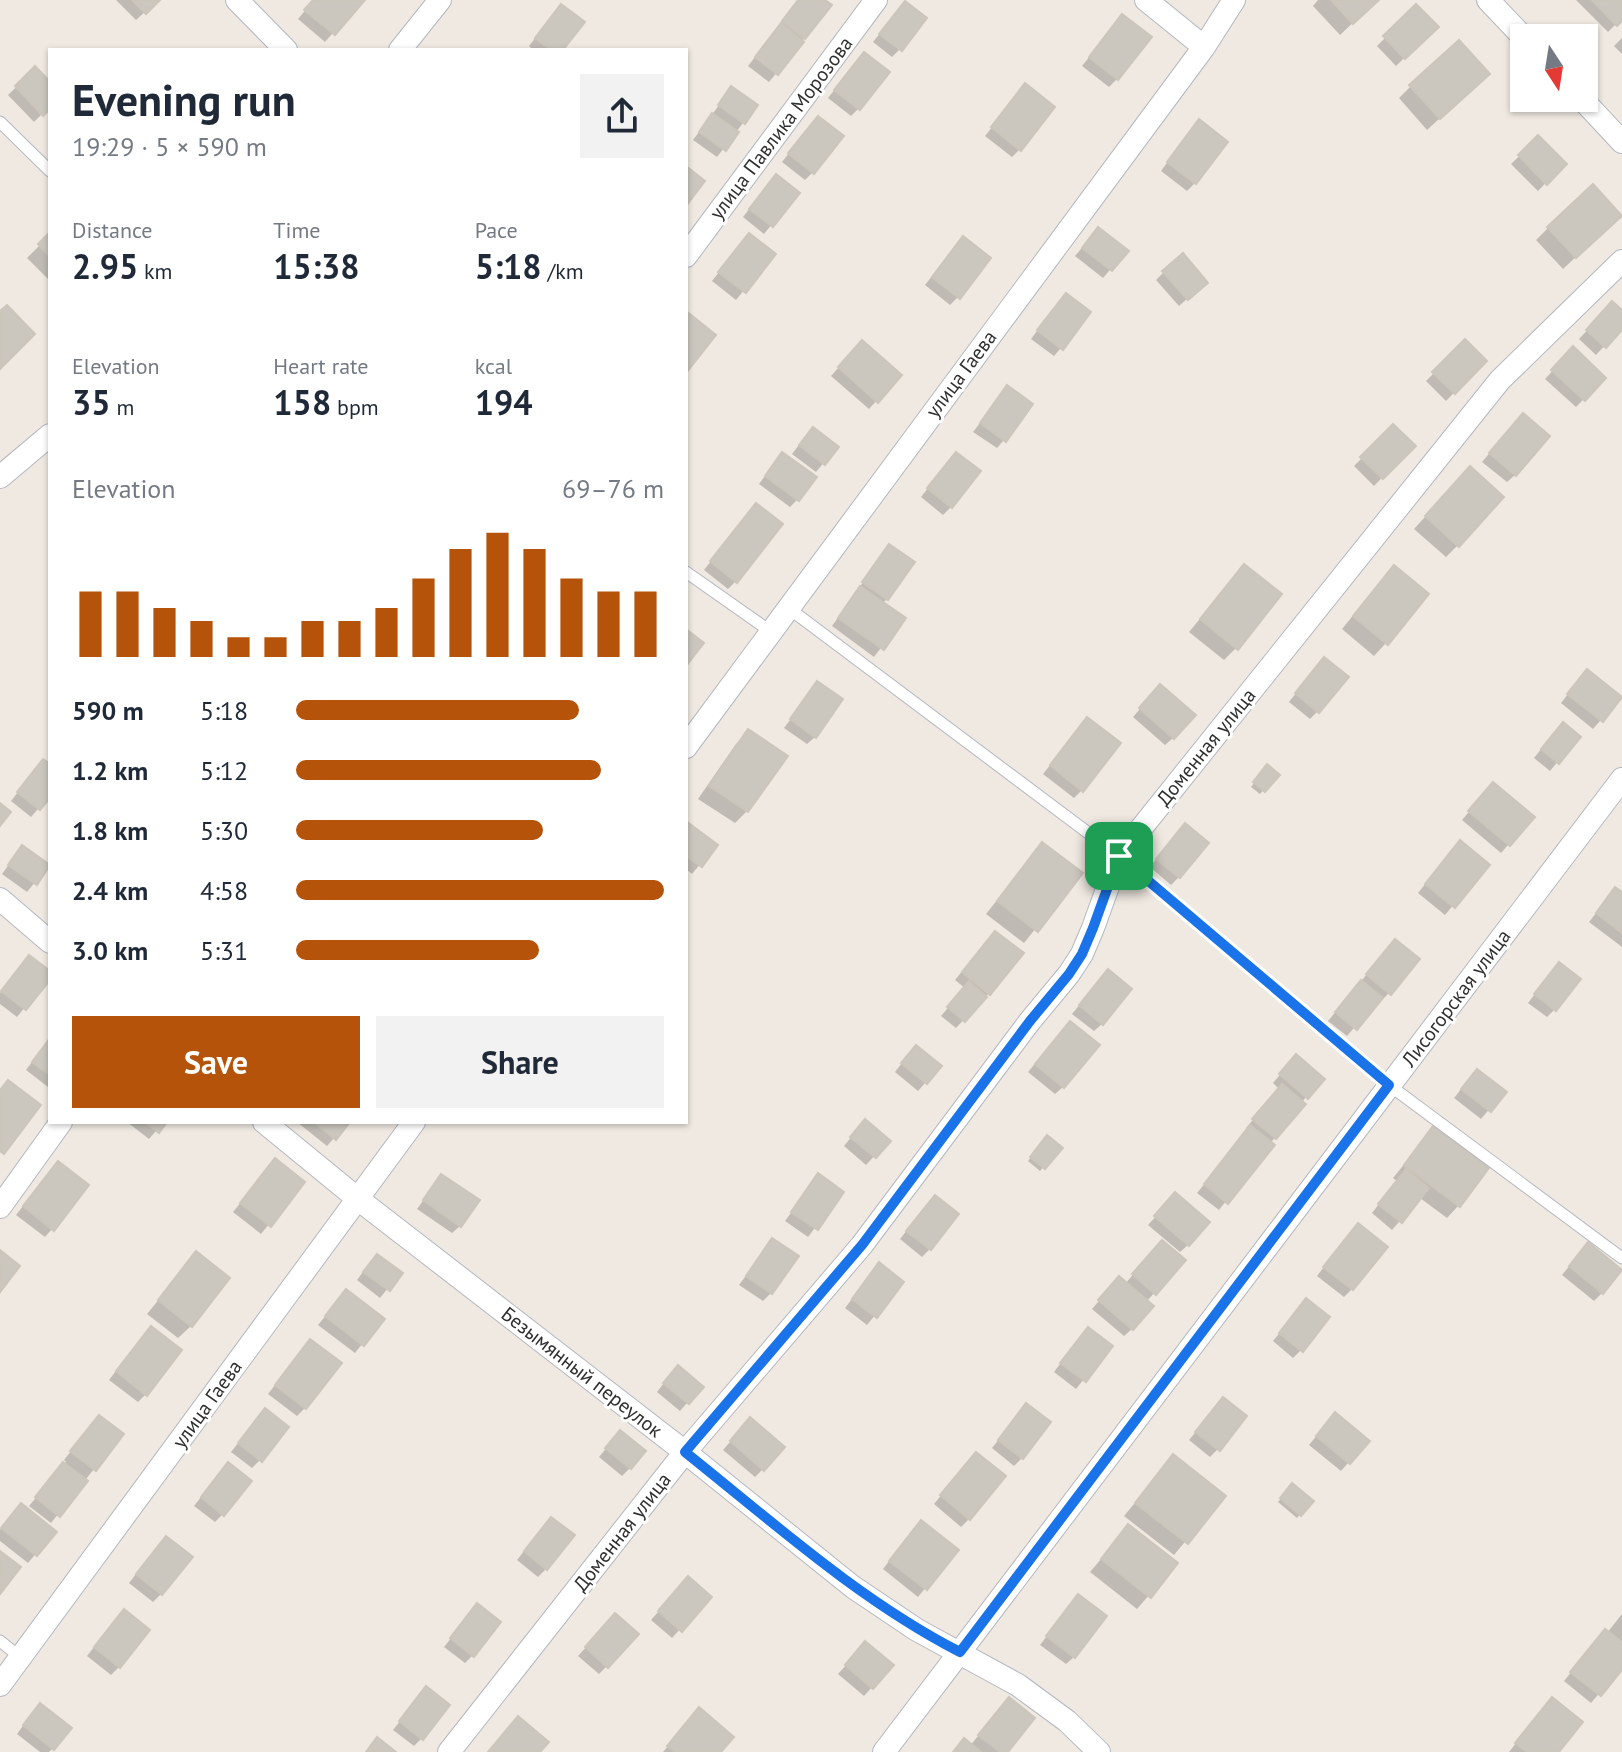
<!DOCTYPE html>
<meta charset="utf-8">
<style>
body{margin:0;font-family:"PT Sans",sans-serif;background:#f2f2f3;color:#1f2937;height:100vh;display:flex;flex-direction:column;font-size:30px;white-space:nowrap}
*{box-sizing:border-box;margin:0}
p{font-size:26px;color:#747a83}
.icon{flex:none;width:44px;height:44px;fill:none;stroke:currentColor;stroke-width:2;stroke-linecap:round;stroke-linejoin:round}
.map{position:relative;flex:1;overflow:hidden}
.details{position:absolute;left:48px;top:48px;width:640px;height:1076px;display:flex;flex-direction:column;background:#fff;border-radius:0px;box-shadow:0 2px 6px #0004}
.details>*{flex:none}
.needle{width:52px;rotate:168deg}
.tools{position:absolute;left:1510px;top:24px;display:grid;gap:16px}
.tools a{display:grid;place-items:center;width:88px;height:88px;border-radius:0px;background:#fff;box-shadow:0 2px 6px #0004;font-size:40px}
.pin{position:absolute;display:grid;place-items:center;width:68px;height:68px;color:#fff;margin:-34px;border-radius:16px;box-shadow:0 4px 12px #0006}
.round{display:grid;place-items:center;flex:none;width:84px;height:84px;border-radius:0px;background:#f2f2f3}
.summary{display:flex;align-items:center;justify-content:space-between;height:136px;padding:0 24px}
h1{font-size:44px;font-weight:700;line-height:60px}
.figures{display:grid;grid-template-columns:repeat(3,1fr);gap:12px;height:136px;padding:8px 24px}
.figures div{display:grid;align-content:center}
.figures b{font-size:34px;font-weight:700}
.figures small{font-size:22px;font-weight:400}
.figures p{font-size:22px}
.chart{height:224px;padding:16px 24px}
.chart p{display:flex;justify-content:space-between}
.chart svg{width:100%;height:144px;margin-top:8px;stroke:#b45309;stroke-width:6}
.action{display:flex;gap:16px;margin-top:auto;padding:16px 24px}
.action a{flex:1;height:92px;border-radius:0px;background:#b45309;color:#fff;font-size:32px;font-weight:700;line-height:92px;text-align:center}
.action a+a{background:#f2f2f3;color:#1f2937}
ul{padding:0 24px;list-style:none;font-size:26px}
li{display:grid;grid-template-columns:128px 96px 1fr;align-items:center;height:60px}
li i{height:20px;border-radius:10px;background:#b45309}
.map>svg:first-child{display:block}
.shadow{fill:#0003}
.building{fill:#cbc7bf;stroke:#cbc5ba;stroke-width:2}
.lines{fill:none;stroke-linecap:round;stroke-linejoin:round}
.service-casing{stroke:#b4b7c1;stroke-width:13}
.minor-casing{stroke:#b4b7c1;stroke-width:24}
.service{stroke:#fff;stroke-width:11}
.minor{stroke:#fff;stroke-width:22}
.route-casing{stroke:#fff;stroke-width:16}
.route{stroke:#1a73e8;stroke-width:10}
.labels{text-anchor:middle;stroke-width:6;stroke-linejoin:round;paint-order:stroke}
.street-label{font-size:20px;fill:#2e2e2e;stroke:#fff}
</style>
<div class="map">
<svg width="1622" height="1752" viewBox="0 0 1622 1752">
<rect width="100%" height="100%" fill="#efe9e1"/>
<path class="shadow" d="M116 0H158L136 20Z
M314 0H362L325 42 298 19Z
M799 0H822L802 42 769 82 748 66Z
M1318 0H1377L1340 35 1313 6Z
M1576 0H1622V18L1608 32Z
M1416 7 1436 27 1396 66 1377 46Z
M897 12 900 49 892 57 873 42Z
M554 14 560 50H533L529 46Z
M1115 25 1117 79 1109 87 1082 66Z
M1622 38V54L1614 46Z
M856 63 859 108 851 116 828 98Z
M35 69 50 85V106L34 122 8 95Z
M1411 86H1475L1427 130 1399 98Z
M731 89 743 123 717 157 693 140Z
M1018 94 1020 149 1012 157 985 136Z
M810 126 813 172 805 180 782 162Z
M1191 130 1195 183 1187 191 1161 171Z
M1538 138 1564 164 1538 191 1511 164Z
M768 185 797 193 764 234 743 217Z
M1548 228H1607L1563 269 1536 240Z
M50 235V281L27 258Z
M1091 237 1126 251 1103 278 1075 256Z
M742 243 774 254 736 300 712 281Z
M956 246 958 297 950 305 925 285Z
M1164 272 1197 290 1179 306 1156 280Z
M1058 303 1061 348 1054 356 1031 339Z
M1612 304 1622 313V327L1596 355 1579 339Z
M1465 342 1485 361 1446 401 1426 381Z
M1573 349 1604 378 1576 407 1545 379Z
M854 350 899 376 869 409 831 376Z
M1007 388 1004 440 997 448 973 432Z
M1515 423V475L1507 482 1482 462Z
M1393 427 1413 446 1374 486 1354 466Z
M805 437 836 448 816 472 792 454Z
M775 462 798 499 790 507 759 484Z
M948 462 951 507 943 515 921 497Z
M1458 481V545L1446 557 1414 529Z
M749 513 736 581 728 589 704 570Z
M889 546 887 599 882 604 903 619 874 657 832 626Z
M1244 566 1236 648 1224 660 1189 632Z
M1382 580 1386 643 1374 656 1342 629Z
M1316 668 1318 711 1310 719 1289 702Z
M1579 680 1620 698 1593 729 1561 703Z
M817 684 815 737 807 744 784 728Z
M1153 694 1173 738 1165 745 1133 717Z
M1080 728 1082 790 1074 798 1043 774Z
M749 731 747 811 735 823 698 799 736 744Z
M1555 732 1578 737 1550 771 1534 758Z
M50 766V795L31 817 11 801 36 769Z
M1264 770 1277 775 1260 794 1251 787Z
M1485 793 1532 818 1501 853 1462 820Z
M686 823 716 845 692 874 686 869Z
M1177 833 1179 877 1171 885 1150 867Z
M1042 844 1080 873 1024 943 986 914Z
M1452 851 1487 865 1445 915 1418 893Z
M15 856 48 866 27 892 2 874Z
M1622 895V947L1589 922 1608 898Z
M987 941 989 993 956 1028 941 1016 965 988 955 980Z
M1387 950 1389 993 1381 1001 1379 999 1347 1036 1328 1021Z
M22 965 50 973V976L17 1017 0 1004V993Z
M1551 973 1555 1009 1547 1017 1528 1003Z
M1100 980 1102 1024 1094 1031 1072 1014Z
M1062 1031 1063 1087 1055 1094 1028 1072Z
M50 1038V1085L48 1087 26 1070Z
M908 1055 939 1067 918 1091 895 1072Z
M1288 1065 1306 1097 1219 1210 1197 1193 1249 1130 1246 1128 1279 1089 1273 1083Z
M1469 1079 1504 1092 1481 1119 1454 1098Z
M127 1122H164L149 1139Z
M297 1122H348L327 1146Z
M1433 1129 1459 1205 1447 1218 1420 1198 1392 1230 1372 1213 1397 1181 1393 1178Z
M857 1130 888 1141 866 1165 844 1146Z
M1044 1141 1060 1148 1040 1171 1028 1161Z
M275 1161 303 1182 261 1234 233 1212Z
M50 1172 52 1229 45 1237 16 1215Z
M441 1176 460 1226 452 1233 417 1209Z
M818 1176 842 1192 808 1237 785 1221Z
M1168 1203 1188 1245 1180 1252 1148 1225Z
M927 1205 930 1249 922 1257 900 1239Z
M1350 1233 1352 1289 1344 1297 1317 1276Z
M773 1240 771 1293 763 1301 739 1285Z
M1154 1250 1183 1261 1146 1302 1132 1329 1124 1336 1092 1309 1111 1287 1125 1284Z
M1580 1253 1602 1293 1594 1301 1562 1275Z
M196 1254 191 1326 178 1338 147 1314Z
M369 1264 400 1273 380 1298 357 1280Z
M872 1273 902 1282 867 1325 845 1308Z
M346 1291 382 1319 355 1353 318 1325Z
M1299 1309 1301 1350 1293 1358 1273 1341Z
M143 1336 146 1394 138 1402 109 1380Z
M1080 1337 1110 1346 1076 1389 1054 1372Z
M303 1349 305 1408 297 1416 268 1394Z
M670 1375 701 1387 680 1411 657 1392Z
M1216 1408 1218 1449 1210 1457 1189 1440Z
M1019 1414 1022 1458 1014 1466 992 1448Z
M257 1419 260 1460 252 1468 231 1452Z
M1327 1423 1367 1441 1341 1471 1309 1445Z
M91 1426 94 1469 51 1523 29 1506 66 1462 64 1460Z
M743 1427 763 1469 755 1477 723 1450Z
M613 1440 630 1468 622 1476 599 1457Z
M1173 1457 1223 1496 1174 1555 1124 1516Z
M968 1462 969 1519 961 1527 934 1504Z
M220 1473 223 1514 215 1522 194 1506Z
M1292 1486 1311 1501 1297 1518 1278 1502Z
M13 1514 54 1532 28 1563 0 1541V1530Z
M543 1527 546 1569 538 1577 517 1560Z
M1128 1527 1176 1564 1137 1609 1090 1572Z
M913 1530 956 1550 918 1597 883 1569Z
M158 1546 161 1594 153 1602 129 1583Z
M680 1587 709 1597 672 1638 651 1620Z
M1071 1605 1074 1657 1066 1664 1040 1645Z
M470 1614 473 1655 465 1663 444 1647Z
M1622 1614V1666L1591 1703 1564 1681 1598 1639 1607 1633Z
M116 1619 119 1667 111 1675 87 1656Z
M608 1623 607 1666 599 1674 578 1656Z
M858 1652 891 1666 864 1696 838 1674Z
M419 1697 422 1738 414 1746 393 1730Z
M1001 1707 1005 1752H953L970 1746Z
M1544 1707 1557 1752H1509Z
M32 1713 53 1748 49 1752H40L17 1734Z
M692 1718 719 1752H663Z"/>
<path class="building" d="M132 0H160L146 14Z
M313 0H365L335 35 304 10Z
M798 0H825L832 5 805 39 782 21Z
M1331 0H1379L1353 24Z
M1592 0H1622V21L1617 26Z
M905 1 927 18 902 51 879 34Z
M561 4 585 22 563 50H551L535 38Z
M1416 4 1439 27 1405 59 1383 36Z
M1122 14 1152 37 1118 80 1089 57Z
M781 23 804 42 778 75 755 57Z
M1459 40 1490 74 1440 119 1409 85Z
M864 52 890 72 860 110 834 90Z
M35 66 50 82V109L43 116 15 86Z
M1025 83 1055 107 1021 151 991 127Z
M731 86 758 105 745 124 718 105Z
M712 113 739 132 726 151 699 132Z
M818 116 844 136 814 174 788 153Z
M1199 119 1228 142 1196 184 1167 162Z
M1538 135 1567 164 1547 185 1518 155Z
M686 166 705 181 686 206Z
M776 174 800 193 773 227 749 209Z
M1593 184 1622 216 1576 258 1547 227Z
M1098 227 1129 251 1112 271 1082 248Z
M50 232V257L38 244Z
M749 233 776 254 746 293 718 272Z
M963 236 991 258 960 299 932 277Z
M1183 253 1208 283 1188 300 1162 271Z
M1066 293 1091 312 1063 350 1037 330Z
M1612 301 1622 310V330L1606 348 1586 330Z
M7 305 35 334 0 369V311Z
M686 311 716 335 686 373Z
M1465 339 1487 361 1455 394 1432 372Z
M862 340 902 375 878 403 838 367Z
M1573 346 1606 378 1585 401 1551 370Z
M1007 385 1033 404 1006 442 980 423Z
M1523 413 1550 436 1516 476 1489 453Z
M1393 424 1416 446 1383 479 1360 457Z
M813 427 839 447 825 465 799 445Z
M782 452 817 477 799 501 765 476Z
M956 452 981 471 952 508 927 488Z
M1470 466 1504 497 1459 547 1425 516Z
M756 503 783 524 737 583 710 561Z
M889 544 915 562 888 600 862 582Z
M1244 564 1282 594 1238 650 1200 619Z
M1394 565 1429 594 1388 645 1353 616Z
M860 586 906 618 884 650 838 618Z
M686 629 704 643 686 666Z
M1324 657 1349 677 1319 713 1295 693Z
M1587 669 1622 697 1603 722 1567 694Z
M817 681 843 699 816 738 790 719Z
M1160 684 1196 715 1174 739 1139 708Z
M1087 717 1121 743 1083 792 1050 765Z
M1563 722 1581 737 1559 764 1541 749Z
M748 729 788 756 748 812 709 786Z
M43 759 50 764V798L40 810 17 792Z
M1267 764 1280 775 1265 792 1253 782Z
M1493 782 1535 817 1510 846 1468 811Z
M0 803 11 812 0 826Z
M686 821 718 845 702 867 686 856Z
M1185 823 1209 843 1180 878 1156 859Z
M1460 840 1490 865 1455 908 1425 884Z
M1042 842 1083 873 1038 932 997 901Z
M22 845 50 865 37 885 8 865Z
M1615 887 1622 892V933L1596 913Z
M995 931 1024 953 990 995 962 972Z
M1395 939 1420 959 1391 995 1366 974Z
M29 955 50 971V980L26 1010 1 991Z
M1559 962 1581 979 1556 1011 1534 994Z
M1108 969 1132 989 1103 1025 1079 1005Z
M1361 980 1383 998 1357 1030 1335 1012Z
M969 981 987 997 965 1022 947 1007Z
M1070 1021 1100 1045 1064 1088 1035 1064Z
M50 1038V1075L32 1062Z
M916 1045 942 1066 927 1084 901 1063Z
M1296 1054 1325 1079 1308 1099 1279 1074Z
M1477 1069 1507 1092 1491 1112 1461 1089Z
M8 1080 41 1105 4 1154 0 1151V1090Z
M1282 1084 1306 1104 1276 1139 1252 1119Z
M865 1119 891 1141 876 1158 850 1137Z
M145 1122H167L159 1133Z
M314 1122H350L336 1140Z
M1250 1125 1275 1145 1228 1204 1204 1184Z
M1433 1126 1489 1168 1460 1207 1404 1165Z
M1047 1135 1063 1148 1045 1169 1030 1157Z
M275 1158 305 1182 271 1227 240 1203Z
M58 1161 89 1185 54 1231 23 1206Z
M1406 1169 1429 1188 1402 1223 1378 1204Z
M818 1173 844 1192 818 1230 791 1212Z
M441 1174 480 1200 461 1227 423 1200Z
M1175 1192 1210 1222 1189 1246 1154 1216Z
M935 1195 959 1214 931 1250 906 1231Z
M1358 1223 1388 1247 1353 1290 1323 1267Z
M772 1238 799 1256 772 1294 746 1276Z
M1162 1240 1186 1260 1156 1295 1132 1274Z
M1588 1242 1622 1270 1603 1294 1569 1266Z
M0 1250 20 1266 0 1292Z
M196 1251 230 1278 192 1327 158 1300Z
M377 1254 403 1273 390 1291 363 1272Z
M879 1262 904 1282 877 1318 852 1299Z
M1119 1276 1154 1306 1133 1330 1098 1300Z
M346 1289 385 1319 364 1346 325 1316Z
M1306 1298 1330 1317 1303 1352 1279 1333Z
M151 1326 182 1350 147 1396 116 1371Z
M1088 1327 1113 1346 1086 1382 1060 1363Z
M310 1339 342 1363 306 1409 275 1385Z
M678 1365 704 1387 689 1404 663 1383Z
M1223 1397 1247 1416 1220 1451 1195 1432Z
M1026 1403 1051 1422 1023 1459 998 1440Z
M265 1408 289 1427 262 1462 238 1443Z
M1335 1412 1370 1441 1350 1464 1316 1436Z
M99 1415 124 1434 96 1471 70 1451Z
M750 1417 785 1447 764 1471 730 1441Z
M620 1430 646 1451 631 1469 605 1448Z
M976 1452 1006 1476 970 1520 940 1495Z
M1173 1454 1226 1496 1188 1544 1135 1503Z
M63 1462 88 1481 60 1517 35 1497Z
M228 1462 252 1481 224 1516 201 1497Z
M1292 1483 1314 1501 1301 1516 1280 1498Z
M21 1503 57 1532 37 1556 1 1528Z
M551 1517 575 1535 547 1570 524 1551Z
M921 1520 959 1550 927 1590 889 1561Z
M1128 1524 1178 1563 1151 1598 1101 1559Z
M166 1536 193 1557 162 1595 136 1574Z
M0 1551 21 1567 0 1594Z
M688 1576 712 1597 682 1632 658 1611Z
M1078 1594 1107 1616 1075 1658 1046 1636Z
M477 1603 501 1622 474 1657 450 1638Z
M124 1609 150 1630 120 1668 94 1647Z
M615 1613 639 1634 608 1668 585 1647Z
M1605 1629 1622 1642V1670L1601 1696 1570 1672Z
M865 1641 894 1665 873 1689 845 1665Z
M426 1686 450 1705 423 1740 399 1721Z
M1009 1697 1035 1718 1008 1752H1000L978 1735Z
M1552 1697 1583 1722 1559 1752H1527L1515 1743Z
M40 1703 72 1728 54 1750 23 1725Z
M699 1707 734 1737 721 1752H675L667 1746Z
M518 1716 549 1742 540 1752H488Z
M377 1737 396 1752H366Z
M964 1738 981 1752H953Z"/>
<g class="lines">
<g class="service-casing">
<path id="service" d="M0 122 50 171
M686 572 770 631
M787 607 1119 856 1389 1085 1622 1258
M0 1641 20 1657"/>
</g>
<g class="minor-casing">
<path id="minor" d="M237 0 286 50
M1146 0 1204 47
M1488 0 1524 38
M400 50 440 0
M1581 98 1622 142
M686 256 876 0
M0 477 50 435
M686 747 1204 47 1234 0
M0 899 50 942
M264 1122 358 1199 685 1452 853 1587 917 1630 1018 1685 1067 1721 1099 1752
M0 1207 61 1122
M0 1685 414 1122
M449 1752 685 1452 862 1245 1030 1021 1069 974 1082 954 1093 928 1119 856 1500 380 1622 261
M884 1752 1622 779"/>
</g>
<use href="#service" class="service"/>
<use href="#minor" class="minor"/>
</g>
<g class="lines">
<g class="route-casing">
<path id="route" d="M1119 856 1389 1085 960 1652C859 1600 774 1523 685 1452L862 1245 1030 1021 1069 974 1082 954 1093 928Z"/>
</g>
<use href="#route" class="route"/>
</g>
<g class="labels">
<g class="street-label">
<text transform="translate(781 128) rotate(-53)" y="7">улица Павлика Морозова</text>
<text transform="translate(961 374) rotate(-53)" y="7">улица Гаева</text>
<text transform="translate(1206 747) rotate(-51)" y="7">Доменная улица</text>
<text transform="translate(1456 998) rotate(-53)" y="7">Лисогорская улица</text>
<text transform="translate(582 1372) rotate(38)" y="7">Безымянный переулок</text>
<text transform="translate(207 1404) rotate(-54)" y="7">улица Гаева</text>
<text transform="translate(622 1532) rotate(-52)" y="7">Доменная улица</text>
</g>
</g>
</svg>
<div class="tools">
<a><svg class="needle" viewBox="-14 -14 28 28"><path d="M0-13l5 13h-10z" fill="#e53935"/><path d="M0 13l5-13h-10z" fill="#747a83"/></svg></a>
</div>
<div class="pin" style="left:1119px;top:856px;background:#1e9e55"><svg class="icon" aria-label="arrive" viewBox="0 0 24 24"><path d="M6 21V4h12l-3 4 3 4H6"/></svg></div>
<section class="details">
<div class="summary"><div><h1>Evening run</h1><p>19:29 · 5 × 590 m</p></div><a class="round"><svg class="icon" aria-label="share" viewBox="0 0 24 24"><path d="M12 15V3M7 8l5-5 5 5M5 13v7h14v-7"/></svg></a></div>
<div class="figures">
<div><p>Distance</p><b>2.95<small> km</small></b></div>
<div><p>Time</p><b>15:38</b></div>
<div><p>Pace</p><b>5:18<small> /km</small></b></div>
</div>
<div class="figures">
<div><p>Elevation</p><b>35<small> m</small></b></div>
<div><p>Heart rate</p><b>158<small> bpm</small></b></div>
<div><p>kcal</p><b>194</b></div>
</div>
<div class="chart"><p><span>Elevation</span>69–76 m</p>
<svg viewBox="0 0 160 44" preserveAspectRatio="none"><path d="M5 44V24M15 44V24M25 44V29M35 44V33M45 44V38M55 44V38M65 44V33M75 44V33M85 44V29M95 44V20M105 44V11M115 44V6M125 44V11M135 44V20M145 44V24M155 44V24"/></svg>
</div>
<ul>
<li><b>590 m</b>5:18<i style="width:77%"></i></li>
<li><b>1.2 km</b>5:12<i style="width:83%"></i></li>
<li><b>1.8 km</b>5:30<i style="width:67%"></i></li>
<li><b>2.4 km</b>4:58<i style="width:100%"></i></li>
<li><b>3.0 km</b>5:31<i style="width:66%"></i></li>
</ul>
<div class="action"><a>Save</a><a>Share</a></div>
</section>
</div>
